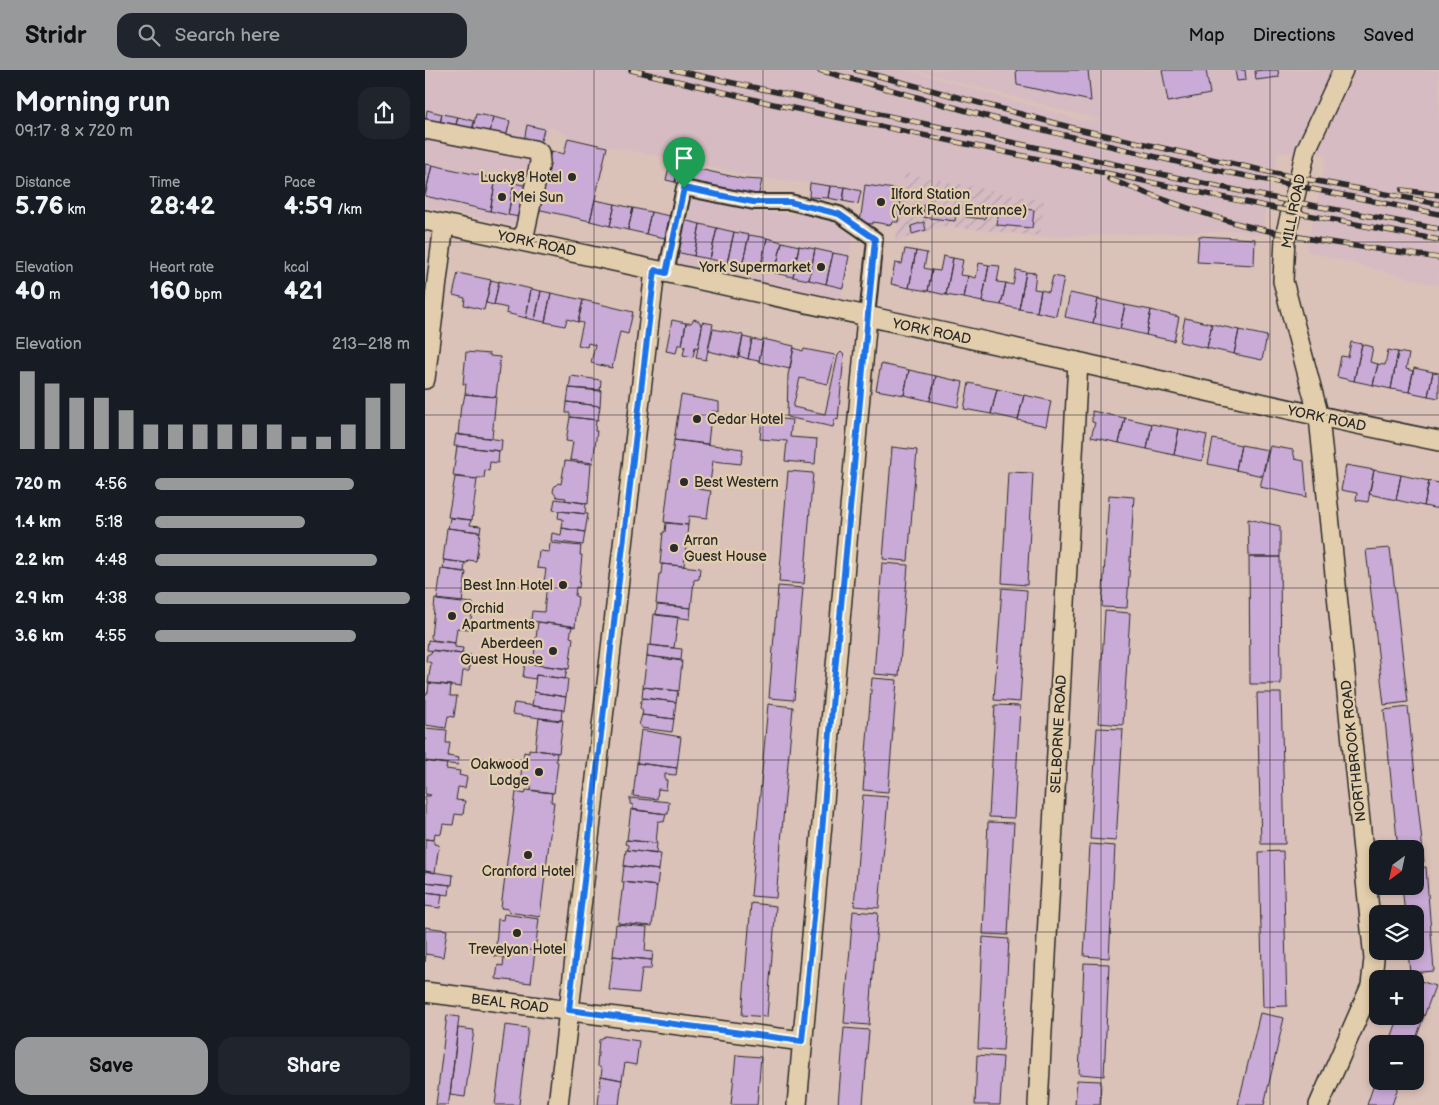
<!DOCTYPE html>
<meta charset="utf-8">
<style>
body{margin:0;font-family:"Balsamiq Sans",sans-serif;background:#20242c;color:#f1f3f6;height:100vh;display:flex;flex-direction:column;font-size:19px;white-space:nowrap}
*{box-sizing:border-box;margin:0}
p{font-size:16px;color:#9ea1a6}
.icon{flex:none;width:28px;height:28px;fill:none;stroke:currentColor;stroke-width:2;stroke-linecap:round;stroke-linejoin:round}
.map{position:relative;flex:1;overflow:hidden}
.side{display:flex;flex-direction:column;background:#171b24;width:425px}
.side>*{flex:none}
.needle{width:32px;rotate:213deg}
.tools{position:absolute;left:944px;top:770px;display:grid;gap:10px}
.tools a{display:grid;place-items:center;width:55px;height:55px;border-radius:10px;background:#171b24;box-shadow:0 2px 8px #0003;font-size:25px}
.pin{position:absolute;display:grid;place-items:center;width:42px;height:42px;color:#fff;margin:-51px -21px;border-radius:50% 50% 50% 0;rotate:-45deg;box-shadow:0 0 5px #0007}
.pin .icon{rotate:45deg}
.round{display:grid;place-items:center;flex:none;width:52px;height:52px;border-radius:15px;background:#20242c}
.summary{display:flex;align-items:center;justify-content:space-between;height:85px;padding:0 15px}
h1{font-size:28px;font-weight:600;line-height:38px}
.figures{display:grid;grid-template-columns:repeat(3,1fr);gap:8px;height:85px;padding:5px 15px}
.figures div{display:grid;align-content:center}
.figures b{font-size:25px;font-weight:600}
.figures small{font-size:14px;font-weight:400}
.figures p{font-size:14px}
.chart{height:140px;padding:10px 15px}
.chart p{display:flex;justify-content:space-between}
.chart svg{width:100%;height:90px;margin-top:5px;stroke:#98999b;stroke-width:6}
.primary-button{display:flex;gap:10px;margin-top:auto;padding:10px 15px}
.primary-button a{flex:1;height:58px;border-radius:15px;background:#98999b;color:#111;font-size:20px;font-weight:600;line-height:58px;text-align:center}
.primary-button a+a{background:#20242c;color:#f1f3f6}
ul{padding:0 15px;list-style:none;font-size:16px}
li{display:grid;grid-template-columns:80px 60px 1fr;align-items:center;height:38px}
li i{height:12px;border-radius:6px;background:#98999b}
header{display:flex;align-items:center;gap:30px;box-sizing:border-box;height:70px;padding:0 25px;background:#98999b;color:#111}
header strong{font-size:24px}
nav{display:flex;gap:28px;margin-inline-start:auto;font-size:18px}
.search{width:350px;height:45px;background:#20242c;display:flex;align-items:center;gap:12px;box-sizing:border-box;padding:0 18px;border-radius:15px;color:#9ea1a6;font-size:19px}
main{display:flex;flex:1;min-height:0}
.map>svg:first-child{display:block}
.built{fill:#d6bbc2}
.industrial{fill:url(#industrial-furrows)}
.building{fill:#caaad6;stroke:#2b2b2b}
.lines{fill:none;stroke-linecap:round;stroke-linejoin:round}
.pedestrian-casing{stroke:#2b2b2b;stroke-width:18}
.minor-casing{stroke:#2b2b2b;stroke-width:22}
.pedestrian{stroke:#e2cdac;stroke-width:14}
.minor{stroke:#e2cdac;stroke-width:19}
.rail-casing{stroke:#2b2b2b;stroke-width:5.5}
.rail{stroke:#e2cdac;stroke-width:4;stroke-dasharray:11;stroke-linecap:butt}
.route-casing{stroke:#fff;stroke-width:10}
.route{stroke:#1a73e8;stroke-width:6}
.grid{fill:none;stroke:#2b2b2b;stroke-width:1;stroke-opacity:0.55}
.poi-dot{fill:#2b2b2b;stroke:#e2cdac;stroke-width:2}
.labels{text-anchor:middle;stroke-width:4.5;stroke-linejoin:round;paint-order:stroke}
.poi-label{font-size:14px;fill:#2b2b2b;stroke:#e2cdac;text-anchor:start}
.street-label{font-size:14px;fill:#2b2b2b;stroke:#e2cdac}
</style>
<header>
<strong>Stridr</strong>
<div class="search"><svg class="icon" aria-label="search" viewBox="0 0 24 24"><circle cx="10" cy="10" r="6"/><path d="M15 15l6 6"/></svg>Search here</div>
<nav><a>Map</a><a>Directions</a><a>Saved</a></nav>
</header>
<main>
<section class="side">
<div class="summary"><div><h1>Morning run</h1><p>09:17 · 8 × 720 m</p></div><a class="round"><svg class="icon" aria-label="share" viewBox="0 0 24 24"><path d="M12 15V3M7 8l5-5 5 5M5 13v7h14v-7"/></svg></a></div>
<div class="figures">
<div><p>Distance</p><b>5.76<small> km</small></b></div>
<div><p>Time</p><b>28:42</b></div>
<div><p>Pace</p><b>4:59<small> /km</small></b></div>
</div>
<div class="figures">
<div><p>Elevation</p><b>40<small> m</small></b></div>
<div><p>Heart rate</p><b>160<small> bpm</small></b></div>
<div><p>kcal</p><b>421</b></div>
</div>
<div class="chart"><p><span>Elevation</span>213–218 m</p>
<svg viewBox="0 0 160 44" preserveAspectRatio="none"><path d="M5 44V6M15 44V12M25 44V19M35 44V19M45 44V25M55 44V32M65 44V32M75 44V32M85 44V32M95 44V32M105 44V32M115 44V38M125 44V38M135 44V32M145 44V19M155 44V12"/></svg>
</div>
<ul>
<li><b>720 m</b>4:56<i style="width:78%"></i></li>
<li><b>1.4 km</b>5:18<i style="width:59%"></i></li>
<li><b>2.2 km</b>4:48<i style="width:87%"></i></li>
<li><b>2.9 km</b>4:38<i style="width:100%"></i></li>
<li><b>3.6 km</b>4:55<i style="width:79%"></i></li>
</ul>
<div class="primary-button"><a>Save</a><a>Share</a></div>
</section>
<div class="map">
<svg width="1014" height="1035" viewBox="0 0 1014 1035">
<defs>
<pattern id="industrial-furrows" width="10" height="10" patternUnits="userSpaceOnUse" patternTransform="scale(1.25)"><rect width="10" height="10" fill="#d6bbc2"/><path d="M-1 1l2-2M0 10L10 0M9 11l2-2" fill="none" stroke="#b8a1a7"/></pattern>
</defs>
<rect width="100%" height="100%" fill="#dbc2b9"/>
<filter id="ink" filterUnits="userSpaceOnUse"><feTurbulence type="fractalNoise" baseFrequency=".02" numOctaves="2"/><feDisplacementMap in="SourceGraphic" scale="10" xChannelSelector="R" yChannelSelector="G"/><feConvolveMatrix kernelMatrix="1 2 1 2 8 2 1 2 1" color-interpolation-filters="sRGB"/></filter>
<g filter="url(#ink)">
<path class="built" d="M0 0H483L656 50 678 51 489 0H1014V216L881 181 902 84 853 83 835 166 817 161 617 167 518 156 497 162 473 152 477 120 440 115 436 121 420 117 337 108 150 69 124 56 98 157 0 136Z
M264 127 332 142 399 146 428 166 416 229 247 192Z"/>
<path class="industrial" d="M480 103 619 131 615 166 518 156 470 172Z"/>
<path class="building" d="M591 0H663L666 31 592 15Z
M737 0H781L785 24 743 32Z
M810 0H820L821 10 812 11Z
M838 0H853L854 7 831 10 830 1Z
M2 40 17 44 14 59 0 56Z
M17 44 33 47 29 62 14 59Z
M51 44 68 47 65 63 48 59Z
M33 47 49 51 46 66 29 62Z
M68 47 85 51 81 67 65 63Z
M102 55 119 59 115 75 99 71Z
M143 68 182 77 165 151 112 139 126 81 139 84Z
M245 93 253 95 250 112 241 110Z
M0 94 7 95 0 125Z
M7 95 71 109 65 141 0 126Z
M253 95 269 98 265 116 250 113Z
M269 98 319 109 337 110 333 127 265 116Z
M71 109 89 113 83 145 65 141Z
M89 113 107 117 100 148 83 145Z
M385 113 405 116 403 128 384 127Z
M440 115 477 120 473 152H467L466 155 448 152V154L435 153Z
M405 116 420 117 418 131 403 128Z
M420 117 436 121 433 134 418 131Z
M170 130 190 134 185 156 165 151Z
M190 134 208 138 203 160 185 156Z
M499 134 532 138 530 151 498 147Z
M574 137 609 140 607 158 572 155Z
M208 138 226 142 221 164 203 160Z
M542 139 561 142 560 149 541 147Z
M226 142 245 146 240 168 221 164Z
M258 150 275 154 269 186 251 182Z
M499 152 501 160 487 164 486 156Z
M275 154 292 158 285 189 269 186Z
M292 158 309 162 302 193 285 189Z
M309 162 324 165 317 196 302 193Z
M324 165 342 168 335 200 317 196Z
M774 166 830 169 829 195 772 192Z
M342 168 357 172 350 203 335 200Z
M357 172 374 176 368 207 350 203Z
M374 176 390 179 384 210 368 207Z
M390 179 408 183 401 214 384 210Z
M480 179 491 181 484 218 466 214 470 193 477 194Z
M491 181 502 183 499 198 507 200 503 221 484 218Z
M408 183 424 186 418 218 401 214Z
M518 186 528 188 521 225 503 221 507 200 515 201Z
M528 188 538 190 535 205 543 206 539 228 521 225Z
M554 193 564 195 557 232 539 228 543 206 551 208Z
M564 195 575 196 572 212 581 213 576 235 557 232Z
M591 200 601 202 594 239 576 235 581 213 588 215Z
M601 202 611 203 609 219 616 220 612 242 594 239Z
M33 203 66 210 59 240 39 235 40 228 28 225Z
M628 206 639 208 631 246 612 242 616 220 624 222Z
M66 210 74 212 69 235 61 233Z
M74 211 106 219 101 248 81 243 82 238 69 235Z
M106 219 116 221 110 250 101 248Z
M116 221 126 223 120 252 110 250Z
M126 223 158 230 153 252 142 249 140 256 120 252Z
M645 223 673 229 668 253 640 247Z
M673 229 700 235 695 259 668 253Z
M158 230 208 242 203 264 195 262 187 298 166 293 170 275 163 273 162 277 153 275 158 253 153 252Z
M700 235 726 240 721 265 695 259Z
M726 240 754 247 749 271 721 265Z
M760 248 787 254 782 278 755 272Z
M269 249 274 251 277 257 273 278 270 277 268 287 258 285 260 276 257 275 261 253H266Z
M247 250 261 253 257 275H253L251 283 241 281Z
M278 252 288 254 281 290 271 288Z
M787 254 814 260 809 284 782 278Z
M288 259 318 265 313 288 283 281Z
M814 260 842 266 837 290 809 284Z
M318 267 327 269 323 289 314 286Z
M327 269 338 271 334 291 323 289Z
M338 269 369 276 365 299 334 292Z
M926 272 937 274 929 311 912 307 916 286 923 287Z
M937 274 948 277 945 292 953 294 948 315 929 311Z
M369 278 378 281 379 279 410 285 403 314 375 308 368 337 400 344 413 285 416 282 419 285 413 350 410 349 408 357 362 347 363 305Z
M963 280 973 282 966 319 948 315 953 294 960 295Z
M41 282 65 284V286L75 287 71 327 40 324 41 314H38Z
M973 282 984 284 981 299 988 301 984 322 966 319Z
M456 294 484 300 479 325 451 320Z
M989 298 1008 302 1003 326 984 322Z
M484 300 511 306 505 331 479 325Z
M1008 302 1014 303V328L1003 326Z
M146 306 176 310 175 321 144 318Z
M511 306 538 312 533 337 505 331Z
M544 313 572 319 566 344 539 339Z
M144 318 176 320 175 336 142 332Z
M572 319 599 325 593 350 566 344Z
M40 324 71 327 67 368 33 365 36 334H38Z
M256 325 294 332V342L287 341V345L291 346 292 351 290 354 285 355 283 374 249 370Z
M599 325 626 331 621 356 593 350Z
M142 332 175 336 173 350 145 347V343H141Z
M667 341 700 348 694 373 666 367 670 353 667 352Z
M145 347 171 350 170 361H172L168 393 145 390 148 372 141 371Z
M337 347 367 350 365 367 392 369 390 394 360 391 362 371 335 369Z
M700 348 727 354 722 379 694 373Z
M727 354 754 359 749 385 722 379Z
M754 359 782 365 777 391 749 385Z
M31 364 77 370 76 381 29 376Z
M788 369 816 375 811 400 783 394Z
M249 370 318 379 316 394 288 391 285 413 275 412 273 419 286 421 282 448 264 446 263 455 239 452Z
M816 375 843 380 837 406 811 400Z
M32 376 74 381 73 393 65 392 64 401 60 400 59 408H52V409L28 406Z
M845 376 868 380 870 389 879 391 882 427 835 417Z
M467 377 492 380 483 491 458 489Z
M140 391 166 394 163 434 140 430 141 428 132 427 128 422 129 417 133 413 136 414Z
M921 395 949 400 943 432 931 430 932 423 916 420Z
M949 400 976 405 971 430 944 424Z
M363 401 388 403 379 514 354 512Z
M583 402 608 403 602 515 577 513Z
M976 405 1004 411 999 436 971 430Z
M30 407 52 409 47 450 23 447Z
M1004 411 1014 413V439L999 436Z
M684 425 709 427 702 538 677 537Z
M130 429 161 433 160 444 128 440Z
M134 441 163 444 160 462 137 458 138 449 133 448Z
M25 448 46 450 45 455 56 456 55 462 23 458Z
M823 449 855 456V487H824Z
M241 453 263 455 259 496 235 494 238 462H240Z
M22 458 55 462 51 491 43 490 42 493 18 490Z
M137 458 160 462 158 475 126 471 127 463 136 465Z
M125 473 156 476 155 485H157L154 518 151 517 150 526 153 527 150 557 106 551 107 541 119 542 122 512H119L121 499 112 498 114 481 124 482Z
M965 478 983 632 959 635 941 480Z
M824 487H855L856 614H825Z
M19 490 40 493 39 502 18 499Z
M457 493 483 495 474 606 449 604Z
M237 494 275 498 274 509 269 510 266 538 231 534 234 504H236Z
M16 499 41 502 37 533 12 530Z
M353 516 378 518 369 630 344 628Z
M577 518 602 520 595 632 569 630Z
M10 529 48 533 45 559 32 558 30 573 8 570 6 567Z
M232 535 266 538 265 549 231 545Z
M680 541 705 543 698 655 673 653Z
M229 544 253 547 249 578 226 575Z
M113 552 147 556 145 567 148 568 144 599 108 594Z
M3 570 30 573V577L38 578 37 584 2 580Z
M223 575 257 579 256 590 222 586Z
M7 580 46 585 44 601H38L36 617 3 613 6 593 1 591 2 585 6 583Z
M222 586 257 591 254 621 218 617Z
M100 593 142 599 140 609 111 605 110 609 98 607Z
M111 605 143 609 141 627 109 622Z
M447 608 472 610 463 722 438 720Z
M4 613 26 615 25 626H32L29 647 23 646 21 658 0 655V626L3 622Z
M218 617 253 621 251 632 217 628Z
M109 622 141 627 139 640 107 636Z
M832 623H856L860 774H836Z
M219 628 251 632 249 649 217 645 218 640 215 638 216 631Z
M89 633 137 640 136 651 87 644Z
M343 634 368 637 351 828 326 826Z
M570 635 595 636 589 748 564 747Z
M983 637 999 792 990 793V779H973L959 640Z
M217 645 249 649 247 662 216 658V656L214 655Z
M114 648 138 650 134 683 110 680Z
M0 658 22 660 21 673H25L23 686 34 688 33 695 0 691Z
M672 658 698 659 691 771 665 769Z
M216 660 256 667 252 698 212 693Z
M104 679 132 683 131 691 133 692 129 723 106 720V714L95 712 99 682 104 683Z
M0 691 22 694 21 699 35 701 34 705 42 707 40 718 33 717 31 730 40 731 38 745 30 744 28 755 18 754 16 764 10 763 9 770 0 769V726H5L6 725 0 724Z
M212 693 252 698 251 705 240 704V710H242L241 720 233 719 232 729 208 726Z
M101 720 127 723 126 732H129L115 847 83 842 84 839 76 838 91 722 100 724Z
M438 725 463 727 454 838 429 836Z
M205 728 244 732 243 744 208 740V735L205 734Z
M206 739 241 744 239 752 233 751 231 773 202 770Z
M563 752 589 753 583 865 558 864Z
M0 769 9 770V774L14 775 10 803 0 801Z
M201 770 232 773 231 784 203 780V775L200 774Z
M665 774 690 776 684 888 659 886Z
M201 780 236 784 234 800 199 796Z
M858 781 862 936 838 937 834 782Z
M199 796 234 800 232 816 197 812Z
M1001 797 1009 901 985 903 983 881H990V844H980L977 816H990V798Z
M0 801 28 805 27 815 0 812Z
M0 812 25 815 24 825 0 822Z
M199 812 232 816 227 856 193 853 197 821H198Z
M0 822 17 824 15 838 0 836Z
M326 833 351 836 342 947 317 945Z
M428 841 453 843 444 955 419 953Z
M79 844 114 849 110 881 71 876 73 849 78 850Z
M191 854 222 857 220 881 228 882 227 890 188 886Z
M0 857 22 860 18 887 1 884 0 892Z
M558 867 584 869 578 980 553 979Z
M71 876 110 881 106 913 71 909 73 895 78 896 79 887 69 886Z
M188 886 227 890 226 899H217L214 923 184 920Z
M659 893 684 894 679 1006 654 1004Z
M990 909 1010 916 989 974H964L974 946H990Z
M835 943 859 948 839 1035H813Z
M22 945 34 947 25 1025 23 1035H11Z
M80 955 103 958 94 1035H70Z
M33 958 49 960 40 1027 25 1025Z
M419 958 444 960 438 1035H413Z
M180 966 214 971 211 995 200 993 197 1010 176 1006 177 999 172 995 174 970Z
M311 985 336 987 332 1035H306Z
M552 985 578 987 575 1035H550Z
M952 1005V1011H975L967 1035H942Z
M176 1006 197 1010 194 1035H173Z
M652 1010 676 1011 675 1035H650Z"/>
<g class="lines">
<g class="pedestrian-casing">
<path id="pedestrian" d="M241 203 259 118 329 132H365L414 144 450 169 442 247"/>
</g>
<g class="minor-casing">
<path id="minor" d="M0 59 109 80 114 83 115 92 98 170
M0 150C218 197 435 244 652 292 773 319 893 347 1014 371
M0 309 19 154
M0 922 377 971
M133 1035 230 200
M372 1035 442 247
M613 1035 653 292
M894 1035 946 916 949 889 894 347 858 211 860 167 881 80 918 0"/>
</g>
<use href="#pedestrian" class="pedestrian"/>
<use href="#minor" class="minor"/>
<g class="rail-casing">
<path id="rail" d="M206 0 348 34 888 146 1014 170
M248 0 843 127 1014 159
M394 0 564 47 765 95 1014 144
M431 0 648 58 849 103 1014 134
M684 109C728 126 773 143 818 155 882 171 949 178 1014 188
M977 120 1014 125"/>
</g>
<use href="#rail" class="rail"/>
</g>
</g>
<g class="lines" filter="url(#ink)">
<g class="route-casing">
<path id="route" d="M259 118 328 132H365L414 144 450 169 409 612 396 775 377 971 144 940 230 200 241 203Z"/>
</g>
<use href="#route" class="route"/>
</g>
<path class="grid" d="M169 0V1035M338 0V1035M507 0V1035M676 0V1035M845 0V1035M0 172H1014M0 345H1014M0 518H1014M0 690H1014M0 862H952M990 862H1014"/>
<g class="poi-dot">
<circle cx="147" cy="107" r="5"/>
<circle cx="77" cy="127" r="5"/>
<circle cx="456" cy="132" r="5"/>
<circle cx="396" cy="197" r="5"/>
<circle cx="272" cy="349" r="5"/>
<circle cx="259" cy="412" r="5"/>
<circle cx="249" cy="478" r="5"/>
<circle cx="138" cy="515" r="5"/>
<circle cx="27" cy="546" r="5"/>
<circle cx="128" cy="581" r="5"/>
<circle cx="114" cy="702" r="5"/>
<circle cx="103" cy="785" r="5"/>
<circle cx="92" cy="863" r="5"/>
</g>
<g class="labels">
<g class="poi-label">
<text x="137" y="112" text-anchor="end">Lucky8 Hotel</text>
<text x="466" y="129">Ilford Station<tspan x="466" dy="16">(York Road Entrance)</tspan></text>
<text x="87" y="132">Mei Sun</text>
<text x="386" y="202" text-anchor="end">York Supermarket</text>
<text x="282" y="354">Cedar Hotel</text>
<text x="269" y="417">Best Western</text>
<text x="259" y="475">Arran<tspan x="259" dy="16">Guest House</tspan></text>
<text x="128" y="520" text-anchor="end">Best Inn Hotel</text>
<text x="37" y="543">Orchid<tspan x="37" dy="16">Apartments</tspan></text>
<text x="118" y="578" text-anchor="end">Aberdeen<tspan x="118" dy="16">Guest House</tspan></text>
<text x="104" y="699" text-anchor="end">Oakwood<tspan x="104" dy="16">Lodge</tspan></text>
<text x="103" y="806" text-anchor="middle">Cranford Hotel</text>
<text x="92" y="884" text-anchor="middle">Trevelyan Hotel</text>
</g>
<g class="street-label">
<text transform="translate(868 141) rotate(-79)" y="5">MILL ROAD</text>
<text transform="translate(112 173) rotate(12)" y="5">YORK ROAD</text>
<text transform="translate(507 261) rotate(12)" y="5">YORK ROAD</text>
<text transform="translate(902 348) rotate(12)" y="5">YORK ROAD</text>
<text transform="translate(633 664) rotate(-87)" y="5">SELBORNE ROAD</text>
<text transform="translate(928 681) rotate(-96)" y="5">NORTHBROOK ROAD</text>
<text transform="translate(85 933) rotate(7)" y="5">BEAL ROAD</text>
</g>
</g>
</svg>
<div class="tools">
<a><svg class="needle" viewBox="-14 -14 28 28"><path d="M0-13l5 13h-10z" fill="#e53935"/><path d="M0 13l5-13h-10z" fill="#9ea1a6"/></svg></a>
<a><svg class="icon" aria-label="layers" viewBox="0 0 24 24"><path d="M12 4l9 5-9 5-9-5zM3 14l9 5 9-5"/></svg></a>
<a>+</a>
<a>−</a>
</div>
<div class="pin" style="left:259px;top:118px;background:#1e9e55"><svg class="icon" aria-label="arrive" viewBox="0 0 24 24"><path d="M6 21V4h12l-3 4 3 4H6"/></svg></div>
</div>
</main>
